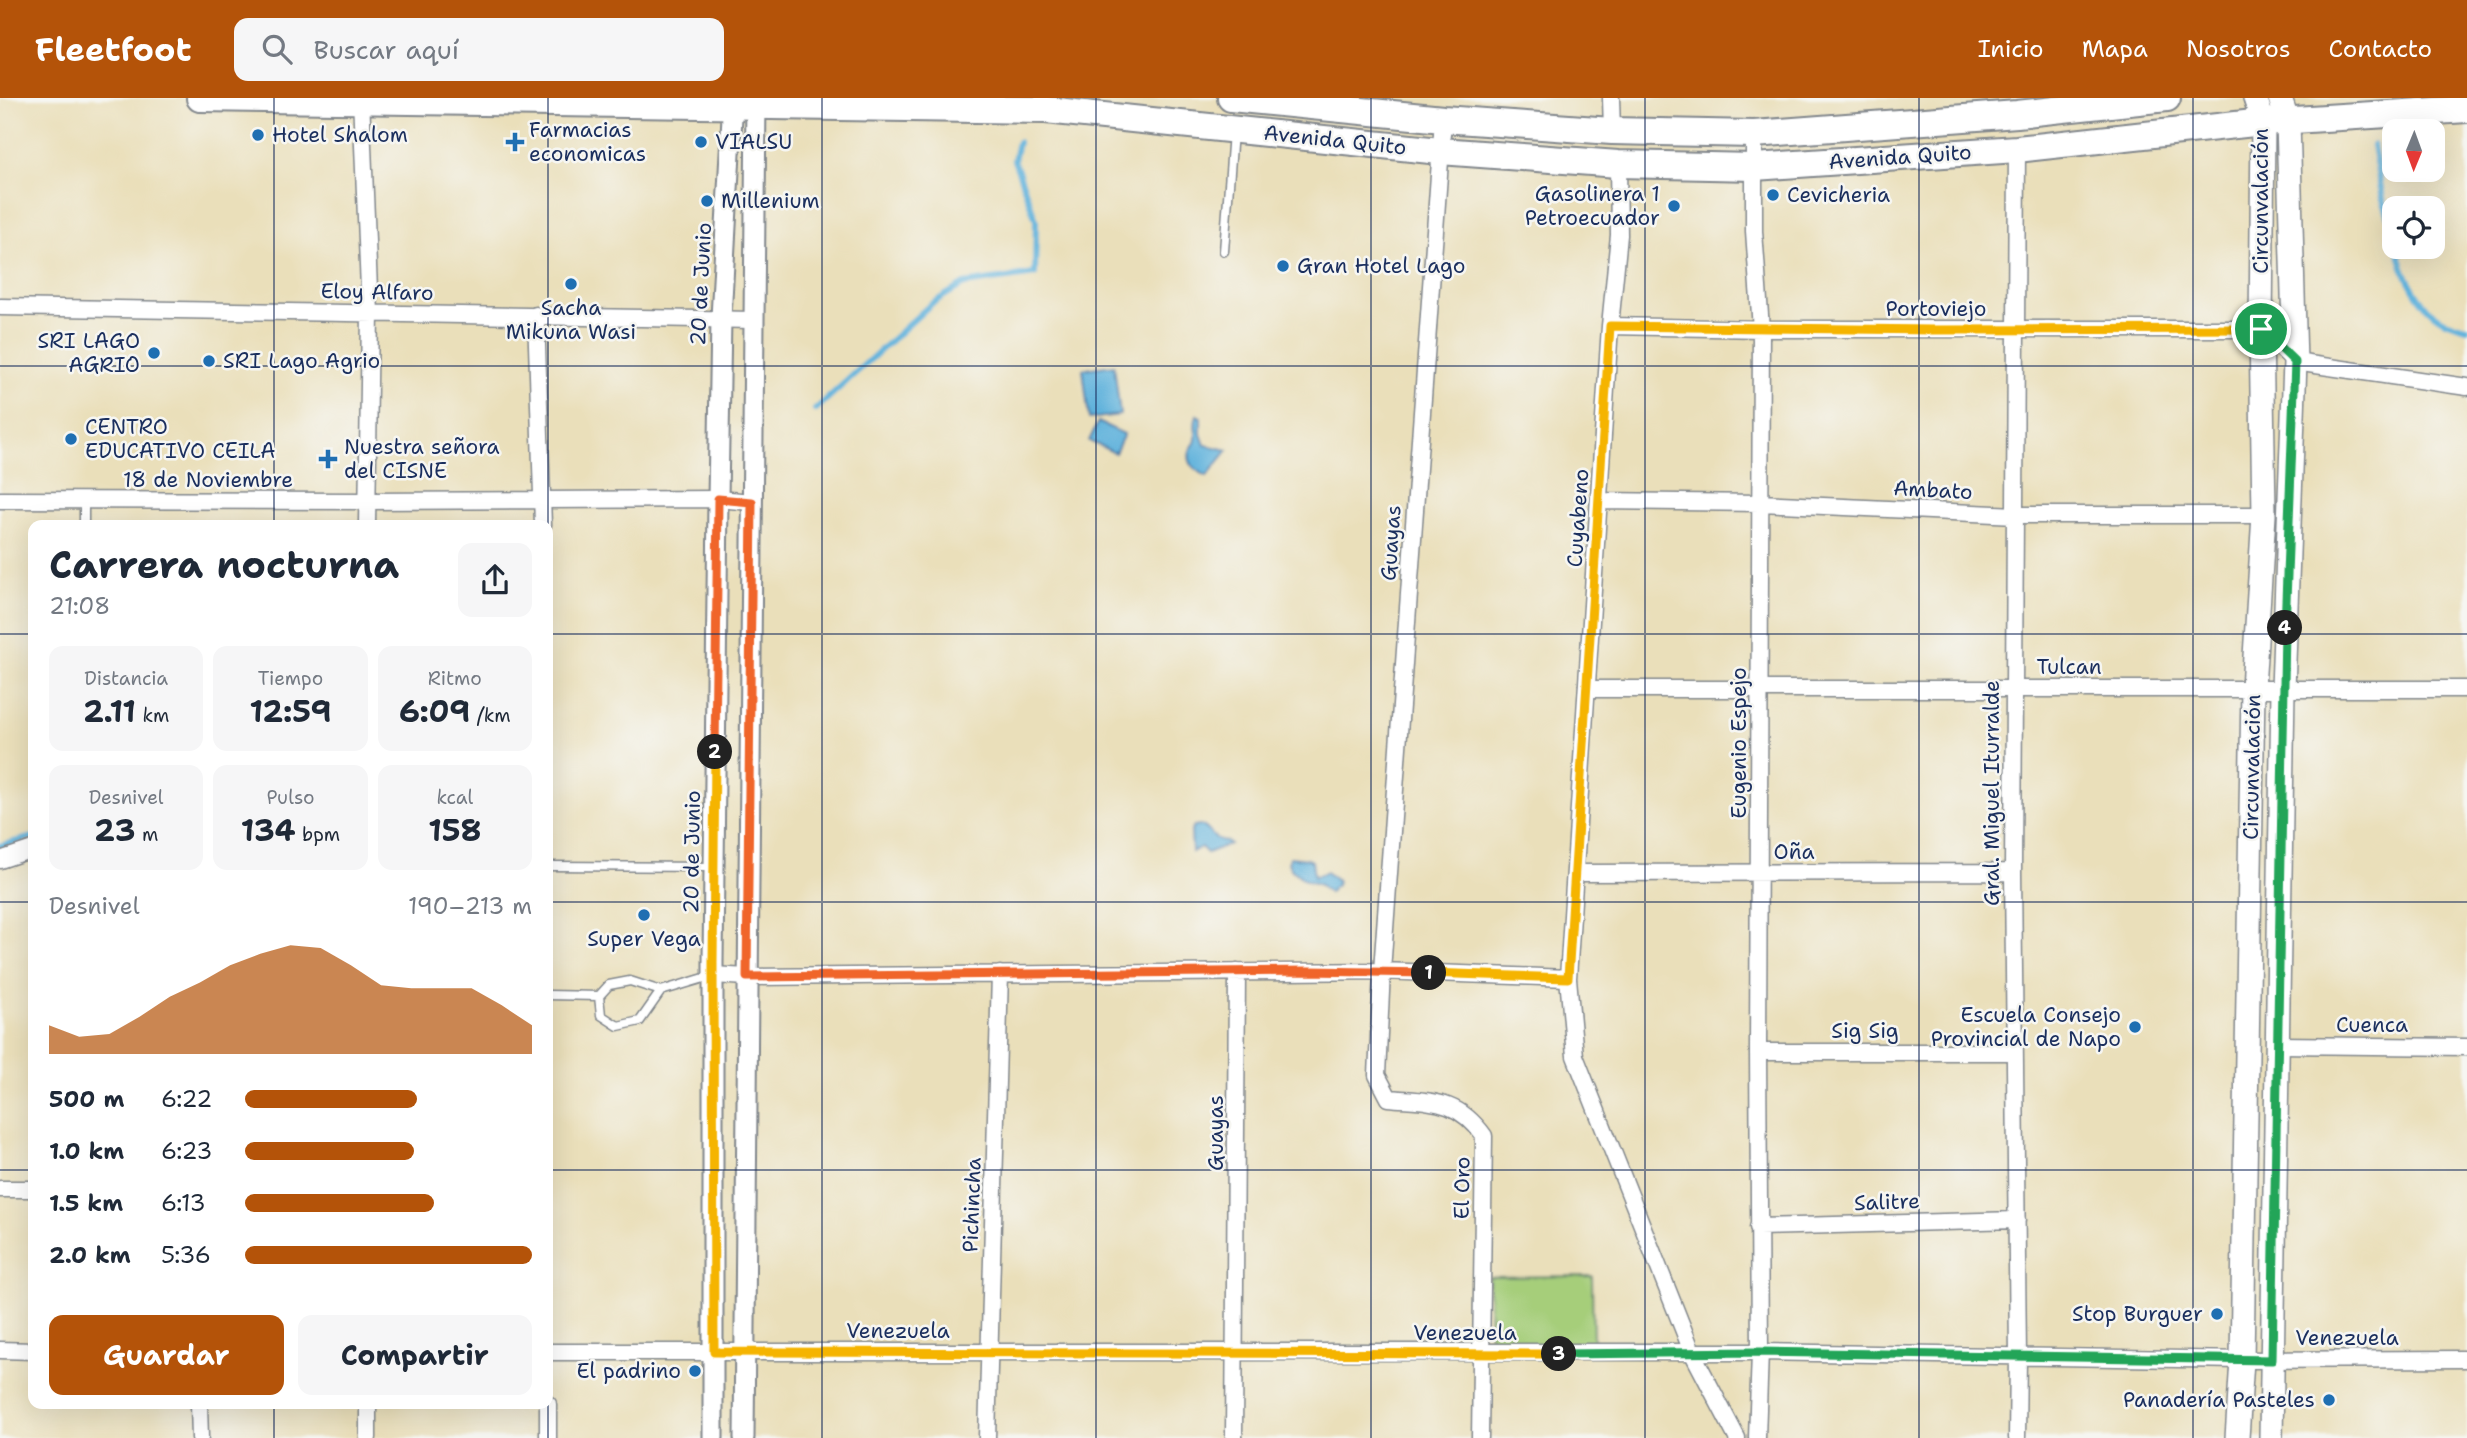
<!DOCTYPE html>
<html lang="es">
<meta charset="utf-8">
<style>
body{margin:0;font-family:"Shantell Sans",sans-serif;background:#f6f6f7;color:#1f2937;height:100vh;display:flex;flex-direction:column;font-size:26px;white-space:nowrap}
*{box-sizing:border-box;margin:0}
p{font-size:23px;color:#747a83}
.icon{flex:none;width:38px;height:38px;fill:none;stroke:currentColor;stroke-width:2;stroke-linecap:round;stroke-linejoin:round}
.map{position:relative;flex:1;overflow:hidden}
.sheet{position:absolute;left:28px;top:422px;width:525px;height:889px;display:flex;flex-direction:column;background:#fff;border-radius:14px;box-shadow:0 7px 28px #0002}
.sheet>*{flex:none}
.needle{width:46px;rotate:181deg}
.tools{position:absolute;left:2382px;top:21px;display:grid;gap:14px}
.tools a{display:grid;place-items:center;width:63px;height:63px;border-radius:14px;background:#fff;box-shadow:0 7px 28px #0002;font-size:35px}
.pin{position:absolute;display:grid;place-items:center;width:60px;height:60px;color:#fff;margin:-30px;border:4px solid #fff;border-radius:50%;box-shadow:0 2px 7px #0007}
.km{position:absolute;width:35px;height:35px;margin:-18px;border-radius:50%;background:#222;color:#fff;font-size:19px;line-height:35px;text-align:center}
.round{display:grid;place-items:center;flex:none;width:74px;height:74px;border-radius:14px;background:#f6f6f7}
.overview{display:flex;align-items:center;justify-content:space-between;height:119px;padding:0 21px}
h1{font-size:38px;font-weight:700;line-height:52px}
.stats{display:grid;grid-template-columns:repeat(3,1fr);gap:10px;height:119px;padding:7px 21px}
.stats div{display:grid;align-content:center;border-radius:14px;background:#f6f6f7;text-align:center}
.stats b{font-size:30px;font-weight:700}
.stats small{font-size:19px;font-weight:400}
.stats p{font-size:19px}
.chart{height:196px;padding:14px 21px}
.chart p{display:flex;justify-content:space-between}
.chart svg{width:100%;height:126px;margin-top:7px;fill:#b45309;opacity:.7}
.action{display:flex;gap:14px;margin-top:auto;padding:14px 21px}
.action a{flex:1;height:80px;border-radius:14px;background:#b45309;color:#fff;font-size:28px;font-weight:700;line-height:80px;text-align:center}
.action a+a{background:#f6f6f7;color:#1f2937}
ul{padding:0 21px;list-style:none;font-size:23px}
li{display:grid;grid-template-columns:112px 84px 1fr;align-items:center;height:52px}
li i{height:18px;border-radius:9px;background:#b45309}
header{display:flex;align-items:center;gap:42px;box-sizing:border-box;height:98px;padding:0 35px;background:#b45309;color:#fff}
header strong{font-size:33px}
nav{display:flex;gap:38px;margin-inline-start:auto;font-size:24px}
.search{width:490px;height:63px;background:#f6f6f7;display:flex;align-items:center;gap:18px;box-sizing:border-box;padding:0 24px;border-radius:14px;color:#747a83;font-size:26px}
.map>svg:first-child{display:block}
.green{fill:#a6ce7a;stroke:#607e6c;stroke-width:2}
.water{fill:#61b2dc;stroke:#3e709d;stroke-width:2}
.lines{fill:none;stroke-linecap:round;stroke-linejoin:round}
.stream{stroke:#61b2dc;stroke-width:6}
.service-casing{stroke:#82878c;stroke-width:11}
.minor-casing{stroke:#82878c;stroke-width:19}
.tertiary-casing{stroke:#82878c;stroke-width:23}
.secondary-casing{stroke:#82878c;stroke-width:26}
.trunk-casing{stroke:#82878c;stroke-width:30}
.service{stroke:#fff;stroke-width:8}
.minor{stroke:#fff;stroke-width:16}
.tertiary{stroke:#fff;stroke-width:19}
.secondary{stroke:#fff;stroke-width:23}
.trunk{stroke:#fff;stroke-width:26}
.split-1-casing{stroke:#fff;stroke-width:14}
.split-2-casing{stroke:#fff;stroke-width:14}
.split-3-casing{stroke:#fff;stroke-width:14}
.split-4-casing{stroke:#fff;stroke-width:14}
.split-5-casing{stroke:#fff;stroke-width:14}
.split-1{stroke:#f5b400;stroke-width:9}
.split-2{stroke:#f0652b;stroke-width:9}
.split-3{stroke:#f5b400;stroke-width:9}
.split-4{stroke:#22a559;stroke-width:9}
.split-5{stroke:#22a559;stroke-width:9}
.grid{fill:none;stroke:#1b2f5e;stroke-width:2;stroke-opacity:0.55}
.poi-dot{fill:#1f6fb2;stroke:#f6f6f2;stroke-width:2.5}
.labels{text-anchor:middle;stroke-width:5;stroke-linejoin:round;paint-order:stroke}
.poi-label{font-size:21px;fill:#1b2f5e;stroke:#f6f6f2;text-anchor:start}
.street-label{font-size:21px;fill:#1b2f5e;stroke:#f6f6f2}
</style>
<header>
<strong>Fleetfoot</strong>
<div class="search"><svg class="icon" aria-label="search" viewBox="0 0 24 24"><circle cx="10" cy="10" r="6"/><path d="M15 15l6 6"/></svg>Buscar aquí</div>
<nav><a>Inicio</a><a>Mapa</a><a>Nosotros</a><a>Contacto</a></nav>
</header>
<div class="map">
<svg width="2467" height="1340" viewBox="0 0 2467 1340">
<rect width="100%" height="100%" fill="#f6f6f2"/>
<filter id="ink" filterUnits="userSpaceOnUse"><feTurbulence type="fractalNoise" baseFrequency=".0143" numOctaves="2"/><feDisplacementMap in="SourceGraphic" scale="14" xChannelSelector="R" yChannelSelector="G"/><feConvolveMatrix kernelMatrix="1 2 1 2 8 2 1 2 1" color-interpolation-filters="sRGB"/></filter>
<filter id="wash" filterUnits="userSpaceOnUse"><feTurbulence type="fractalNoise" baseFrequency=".00686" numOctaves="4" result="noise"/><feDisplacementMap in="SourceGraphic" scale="28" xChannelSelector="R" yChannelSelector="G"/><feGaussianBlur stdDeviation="1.57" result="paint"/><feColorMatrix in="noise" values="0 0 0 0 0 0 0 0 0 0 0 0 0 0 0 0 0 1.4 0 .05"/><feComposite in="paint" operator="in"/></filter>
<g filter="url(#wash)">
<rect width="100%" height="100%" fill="#eadfba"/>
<path class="green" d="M1592 1178 1593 1249 1490 1250 1489 1179Z"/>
<path class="water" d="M1114 267 1120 317 1089 321 1083 271Z
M1197 317 1201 319V336L1205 347 1228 352 1207 378C1196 373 1185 365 1191 351 1193 346 1196 346 1196 341 1197 332 1193 327 1197 317Z
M1098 324 1124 336 1115 355 1089 343Z
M1200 727C1209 730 1209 736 1216 740 1221 743 1225 742 1230 746L1207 755 1201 749 1192 754 1191 732 1194 728Z
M1290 759 1308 761 1312 763 1314 779 1326 774 1337 783 1336 787 1329 795 1320 787 1305 782 1291 771 1288 764Z"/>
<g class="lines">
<path class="stream" d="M2373 47 2383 101 2394 134
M2398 149C2402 175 2420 211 2445 223 2452 226 2460 228 2467 230
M815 312 931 206 964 186 1035 176 1036 122 1014 62 1018 44
M0 748 33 739"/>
</g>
</g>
<g filter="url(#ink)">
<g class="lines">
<g class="service-casing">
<path id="service" d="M1224 153 1233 34
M84 402V427
M548 768 714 769
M548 897 599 898 609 887 630 883 661 893 711 878
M599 898 601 917 618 928 640 923 661 893"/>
</g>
<g class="minor-casing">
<path id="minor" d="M361 0 370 215 367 427
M1611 0 1612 33
M1443 21 1382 873 1377 977 1389 1000C1431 1004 1457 1000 1484 1038L1480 1340
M1754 36V133L1761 231 1758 954 1760 1254 1757 1340
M1618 66 1619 137 1610 228 1568 880 1575 958 1693 1256 1737 1340
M0 209 754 222
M536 217 543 427
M1610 228 1761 231H2261L2295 264 2467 289
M0 402 368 403 718 401 752 404
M1600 403 1760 405 2016 417H2264
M1588 591H2467
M0 762 33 751
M1576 775 2013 774
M713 877 747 879 1382 873 1568 880
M2277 947 2467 949
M1758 954H2014
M0 1091H33
M1758 1129 2017 1122
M0 1252 33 1253
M548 1254H1760L2242 1262 2467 1261
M199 1306 200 1340
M368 1306V1340
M548 1340V1306
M987 1340 1000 876
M1234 1340 1237 874
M2017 1340 2018 1259 2013 774 2017 51"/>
</g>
<g class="tertiary-casing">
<path id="tertiary" d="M713 1340V864L718 401 721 220 733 0
M744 1340 756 0"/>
</g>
<g class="secondary-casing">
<path id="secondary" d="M2237 1340 2242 1262 2253 590 2264 417 2261 231 2263 24 2255 0
M2271 1340 2283 591 2295 264 2288 24 2280 0"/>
</g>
<g class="trunk-casing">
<path id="trunk" d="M200 0 1046 12 1440 53 1618 66 1754 69 2017 51 2263 24 2467 11
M1231 0 1443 21 1612 33 1754 36 2017 16 2167 0"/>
</g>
<use href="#service" class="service"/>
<use href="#minor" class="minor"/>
<use href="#tertiary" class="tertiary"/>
<use href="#secondary" class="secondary"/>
<use href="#trunk" class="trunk"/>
</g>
</g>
<g class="lines" filter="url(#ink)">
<g class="split-1-casing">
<path id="split-1" d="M1429 875 1568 880 1610 228 1932 232 2261 231"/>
</g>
<g class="split-2-casing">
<path id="split-2" d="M715 654 718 401 752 404 747 879 1309 873 1429 875"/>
</g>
<g class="split-3-casing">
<path id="split-3" d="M715 654 713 864 714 1254 1559 1256"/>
</g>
<g class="split-4-casing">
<path id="split-4" d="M1559 1256 1760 1254 2272 1262 2285 530"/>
</g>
<g class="split-5-casing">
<path id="split-5" d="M2261 231 2295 264 2285 530"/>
</g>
<use href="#split-1" class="split-1"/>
<use href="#split-2" class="split-2"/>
<use href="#split-3" class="split-3"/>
<use href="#split-4" class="split-4"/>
<use href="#split-5" class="split-5"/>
</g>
<path class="grid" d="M274 0V427M548 0V1340M822 0V1340M1096 0V1340M1371 0V1340M1645 0V1340M1919 0V1340M2193 0V1340M0 268H2467M0 536H33M548 536H2467M0 804H33M548 804H2467M0 1072H33M548 1072H2467M274 1306V1340"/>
<g class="poi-dot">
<circle cx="258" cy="37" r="7"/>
<path d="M511.5 33.5h7v7h7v7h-7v7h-7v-7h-7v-7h7z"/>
<circle cx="701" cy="44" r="7"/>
<circle cx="1773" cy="97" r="7"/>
<circle cx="707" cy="103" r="7"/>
<circle cx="1674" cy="108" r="7"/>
<circle cx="1283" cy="168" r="7"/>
<circle cx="571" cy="186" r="7"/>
<circle cx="154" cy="255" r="7"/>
<circle cx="209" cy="263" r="7"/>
<circle cx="71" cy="341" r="7"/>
<path d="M324.5 350.5h7v7h7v7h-7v7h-7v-7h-7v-7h7z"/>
<circle cx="644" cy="817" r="7"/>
<circle cx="2135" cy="929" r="7"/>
<circle cx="2217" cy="1216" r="7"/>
<circle cx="695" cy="1273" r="7"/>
<circle cx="2329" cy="1302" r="7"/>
</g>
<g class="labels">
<g class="poi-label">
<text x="529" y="39">Farmacias<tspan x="529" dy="24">economicas</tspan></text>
<text x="272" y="44">Hotel Shalom</text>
<text x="715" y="51">VIALSU</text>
<text x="1660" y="103" text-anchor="end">Gasolinera 1<tspan x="1660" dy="24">Petroecuador</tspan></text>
<text x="1787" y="104">Cevicheria</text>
<text x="721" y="110">Millenium</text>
<text x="1297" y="175">Gran Hotel Lago</text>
<text x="571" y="217" text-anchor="middle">Sacha<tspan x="571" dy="24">Mikuna Wasi</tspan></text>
<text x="140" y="250" text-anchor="end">SRI LAGO<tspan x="140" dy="24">AGRIO</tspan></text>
<text x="223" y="270">SRI Lago Agrio</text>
<text x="85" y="336">CENTRO<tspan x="85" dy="24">EDUCATIVO CEILA</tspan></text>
<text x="344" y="356">Nuestra señora<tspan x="344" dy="24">del CISNE</tspan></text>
<text x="644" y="848" text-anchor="middle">Super Vega</text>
<text x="2121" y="924" text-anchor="end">Escuela Consejo<tspan x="2121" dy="24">Provincial de Napo</tspan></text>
<text x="2203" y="1223" text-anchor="end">Stop Burguer</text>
<text x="681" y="1280" text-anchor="end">El padrino</text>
<text x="2315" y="1309" text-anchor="end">Panadería Pasteles</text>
</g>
<g class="street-label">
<text transform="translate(1335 42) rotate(6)" y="7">Avenida Quito</text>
<text transform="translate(1900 59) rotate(-4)" y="7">Avenida Quito</text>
<text transform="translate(2261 103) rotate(-90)" y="7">Circunvalación</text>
<text transform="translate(701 186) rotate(-87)" y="7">20 de Junio</text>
<text transform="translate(377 194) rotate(1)" y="7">Eloy Alfaro</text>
<text x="1936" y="218">Portoviejo</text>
<text x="208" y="389">18 de Noviembre</text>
<text transform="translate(1933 392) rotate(3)" y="7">Ambato</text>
<text transform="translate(1578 420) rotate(-86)" y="7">Cuyabeno</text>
<text transform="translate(1391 445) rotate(-86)" y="7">Guayas</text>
<text x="2069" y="576">Tulcan</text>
<text transform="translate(1739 645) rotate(-90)" y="7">Eugenio Espejo</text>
<text transform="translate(2252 669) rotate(-89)" y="7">Circunvalación</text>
<text transform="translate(1992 695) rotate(-90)" y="7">Gral. Miguel Iturralde</text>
<text transform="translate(692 754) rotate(-89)" y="7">20 de Junio</text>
<text x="1794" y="761">Oña</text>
<text x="2372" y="934">Cuenca</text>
<text x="1865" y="940">Sig Sig</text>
<text transform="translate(1216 1035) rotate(-90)" y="7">Guayas</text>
<text transform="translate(1462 1090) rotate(-89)" y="7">El Oro</text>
<text transform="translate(1887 1104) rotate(-2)" y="7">Salitre</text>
<text transform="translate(972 1107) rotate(-88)" y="7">Pichincha</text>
<text x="898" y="1240">Venezuela</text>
<text x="1465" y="1242">Venezuela</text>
<text x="2347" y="1247">Venezuela</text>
</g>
</g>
</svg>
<div class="tools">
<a><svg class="needle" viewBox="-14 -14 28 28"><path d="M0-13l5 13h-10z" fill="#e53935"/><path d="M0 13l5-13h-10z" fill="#747a83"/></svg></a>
<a><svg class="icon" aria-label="locate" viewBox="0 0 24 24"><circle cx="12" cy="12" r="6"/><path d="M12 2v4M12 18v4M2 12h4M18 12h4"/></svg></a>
</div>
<div class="pin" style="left:2261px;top:231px;background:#1e9e55"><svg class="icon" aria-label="arrive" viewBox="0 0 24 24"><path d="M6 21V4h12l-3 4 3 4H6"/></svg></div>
<b class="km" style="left:1429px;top:875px">1</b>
<b class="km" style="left:715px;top:654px">2</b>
<b class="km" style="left:1559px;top:1256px">3</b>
<b class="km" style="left:2285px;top:530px">4</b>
<section class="sheet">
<div class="overview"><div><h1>Carrera nocturna</h1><p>21:08</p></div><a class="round"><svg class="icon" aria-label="share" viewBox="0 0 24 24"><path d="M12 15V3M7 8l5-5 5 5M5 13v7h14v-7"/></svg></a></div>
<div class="stats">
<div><p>Distancia</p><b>2.11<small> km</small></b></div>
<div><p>Tiempo</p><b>12:59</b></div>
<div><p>Ritmo</p><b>6:09<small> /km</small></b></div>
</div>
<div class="stats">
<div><p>Desnivel</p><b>23<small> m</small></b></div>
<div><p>Pulso</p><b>134<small> bpm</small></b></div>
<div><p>kcal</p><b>158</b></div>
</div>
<div class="chart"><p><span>Desnivel</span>190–213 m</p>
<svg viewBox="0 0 160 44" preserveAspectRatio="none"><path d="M0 44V34L10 38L20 37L30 31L40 24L50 19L60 13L70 9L80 6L90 7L100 13L110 20L120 21L130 21L140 21L150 27L160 34V44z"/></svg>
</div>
<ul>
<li><b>500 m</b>6:22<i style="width:60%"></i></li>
<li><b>1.0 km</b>6:23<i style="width:59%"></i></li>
<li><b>1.5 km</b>6:13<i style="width:66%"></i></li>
<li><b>2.0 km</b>5:36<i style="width:100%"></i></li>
</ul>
<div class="action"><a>Guardar</a><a>Compartir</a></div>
</section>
</div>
